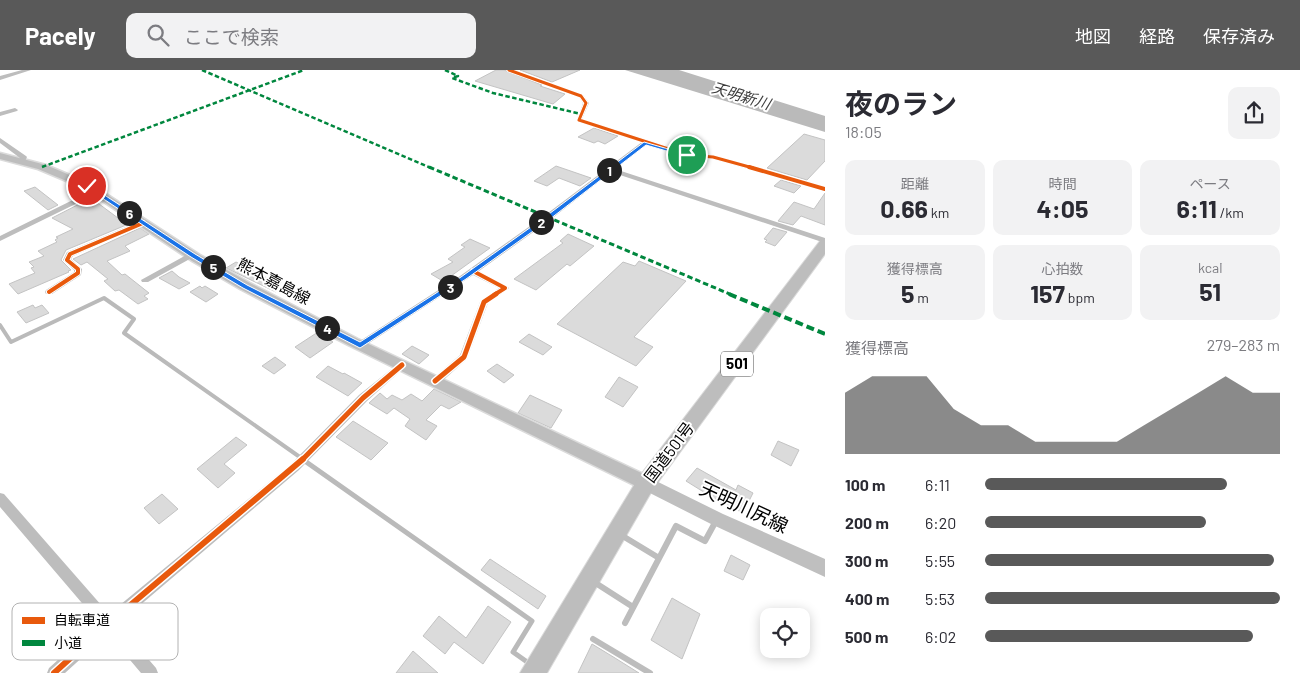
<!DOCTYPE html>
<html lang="ja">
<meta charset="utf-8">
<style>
body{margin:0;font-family:Barlow,"Noto Sans JP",sans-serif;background:#f2f2f3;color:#2b2b33;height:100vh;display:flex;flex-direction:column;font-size:19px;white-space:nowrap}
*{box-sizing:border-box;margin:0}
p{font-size:16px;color:#7c7c81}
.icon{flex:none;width:28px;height:28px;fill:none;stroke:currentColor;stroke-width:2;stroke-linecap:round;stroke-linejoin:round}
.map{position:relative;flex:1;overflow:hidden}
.details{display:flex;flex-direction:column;background:#fff;width:475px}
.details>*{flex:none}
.fabs{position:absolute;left:760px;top:538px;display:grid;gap:10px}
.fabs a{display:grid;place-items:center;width:50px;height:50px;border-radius:10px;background:#fff;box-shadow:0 2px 12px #0003;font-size:25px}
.pin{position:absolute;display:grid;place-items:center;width:42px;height:42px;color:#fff;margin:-21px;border:2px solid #fff;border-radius:50%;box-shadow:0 1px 5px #0007}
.km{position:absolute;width:25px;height:25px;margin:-12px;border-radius:50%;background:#222;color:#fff;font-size:14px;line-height:25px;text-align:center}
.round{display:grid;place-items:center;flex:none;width:52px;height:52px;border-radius:10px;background:#f2f2f3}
.headline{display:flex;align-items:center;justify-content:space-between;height:85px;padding:0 20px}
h1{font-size:28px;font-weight:700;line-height:38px}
.metrics{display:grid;grid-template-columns:repeat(3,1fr);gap:8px;height:85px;padding:5px 20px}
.metrics div{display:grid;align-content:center;border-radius:10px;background:#f2f2f3;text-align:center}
.metrics b{font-size:25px;font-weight:700}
.metrics small{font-size:14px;font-weight:400}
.metrics p{font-size:14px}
.chart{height:140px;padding:10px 20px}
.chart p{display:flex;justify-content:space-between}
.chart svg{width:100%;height:90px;margin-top:5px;fill:#595959;opacity:.7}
ul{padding:0 20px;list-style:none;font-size:16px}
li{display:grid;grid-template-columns:80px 60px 1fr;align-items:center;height:38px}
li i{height:12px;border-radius:6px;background:#595959}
header{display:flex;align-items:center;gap:30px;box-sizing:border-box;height:70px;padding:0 25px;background:#595959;color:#fff}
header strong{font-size:24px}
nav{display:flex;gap:28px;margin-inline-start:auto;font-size:18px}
.search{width:350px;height:45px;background:#f2f2f3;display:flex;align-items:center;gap:12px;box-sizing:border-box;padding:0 18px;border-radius:10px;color:#7c7c81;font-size:19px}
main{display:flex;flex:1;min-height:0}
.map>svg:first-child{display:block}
.water{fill:#bababa}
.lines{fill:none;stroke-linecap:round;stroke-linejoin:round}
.stream-far1{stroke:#bababa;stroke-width:4}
.stream{stroke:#bababa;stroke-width:5}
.building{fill:#dbdbdb;stroke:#c3c3c3}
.primary-casing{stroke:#dbdbdb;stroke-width:3}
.highway-casing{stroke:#dbdbdb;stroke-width:2}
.lane{stroke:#bdbdbd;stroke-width:6}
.street{fill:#bdbdbd;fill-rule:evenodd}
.secondary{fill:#bfbfbf;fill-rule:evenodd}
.primary{fill:#bdbdbd;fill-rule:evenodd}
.highway{fill:#bdbdbd;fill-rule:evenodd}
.quiet-far2{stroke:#00873e;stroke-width:2.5;stroke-dasharray:4.5 2.5;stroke-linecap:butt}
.quiet-far1{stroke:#00873e;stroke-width:3;stroke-dasharray:5.5 3;stroke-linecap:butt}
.quiet{stroke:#00873e;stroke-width:4;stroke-dasharray:8 4;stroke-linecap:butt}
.cycleway-far3-casing{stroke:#fff;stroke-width:5}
.cycleway-far2-casing{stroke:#fff;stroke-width:6}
.cycleway-far1-casing{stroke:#fff;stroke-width:8}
.cycleway-casing{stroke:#fff;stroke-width:9}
.cycleway-far3{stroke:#e8590c;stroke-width:3}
.cycleway-far2{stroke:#e8590c;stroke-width:4}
.cycleway-far1{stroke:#e8590c;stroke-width:5}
.cycleway{stroke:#e8590c;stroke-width:6}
.route{fill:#1a73e8;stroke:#fff}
.labels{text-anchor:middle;stroke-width:4;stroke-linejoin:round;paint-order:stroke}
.far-water-label{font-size:15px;font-style:italic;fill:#3d3d3d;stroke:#fff}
.shield{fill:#fff;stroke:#4c4c4c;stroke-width:1}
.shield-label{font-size:15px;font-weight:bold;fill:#000}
.street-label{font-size:16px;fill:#000;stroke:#fff}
.near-street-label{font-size:19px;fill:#000;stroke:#fff}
.key{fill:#fff;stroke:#b2b2b2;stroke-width:1}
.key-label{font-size:14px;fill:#000}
</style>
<header>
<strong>Pacely</strong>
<div class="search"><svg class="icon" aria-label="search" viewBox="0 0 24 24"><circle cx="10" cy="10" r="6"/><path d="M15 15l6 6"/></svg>ここで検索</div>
<nav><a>地図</a><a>経路</a><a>保存済み</a></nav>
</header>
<main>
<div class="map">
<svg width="825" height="603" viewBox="0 0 825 603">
<rect width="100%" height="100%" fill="#fff"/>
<path class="water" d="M625 0H679L825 46V62Z"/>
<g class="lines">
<path class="stream-far1" d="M0 255 11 272 104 228 134 249 124 263 304 390"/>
<path class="stream" d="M302 389 532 551 513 582 530 594"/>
</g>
<path class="building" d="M496 0H504L542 15 540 16 565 24 553 34 475 11Z
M520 0H580L552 12Z
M594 58 618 66 605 74 598 71 594 73 578 67Z
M804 64 825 70V91L807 110 767 98Z
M556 96 591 108 580 116 559 108 547 116 534 111Z
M781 110 801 116 794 123 774 116Z
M35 117 58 135 48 140 24 121Z
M825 123V155L801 146 793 155 778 151 794 132 814 139Z
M91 128 122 151 126 149 131 153 66 180 61 190 71 200 68 201 69 202 18 224 9 214 35 203 31 198 34 197 29 192 44 186 38 181 57 172 55 170 58 168 56 167 73 159 52 148Z
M140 158 149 164 125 176 130 181 107 191 122 205 125 204 149 223 144 226 148 229 138 234 119 220 115 221 104 211 108 209 87 192 81 195 73 189Z
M773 158 787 162 775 176 765 172 767 170 764 169Z
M568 164 594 176 570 196 567 194 536 220 514 209 563 173 560 171Z
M470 169 490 178 451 206 454 207 446 213 431 204 453 192 448 189 465 177 461 175Z
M639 191 686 211 634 267 653 277 636 296 557 254 623 192 635 196Z
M236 192 267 208 269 206 281 212 276 222 226 198Z
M172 201 179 207 190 213 179 219 159 208Z
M200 216 202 218 205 216 218 224 206 232 190 222Z
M33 235 35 238 42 235 49 243 26 253 17 242Z
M318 262 333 272 310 288 295 277Z
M529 264 552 277 543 285 519 272Z
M412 276 429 285 419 294 402 284Z
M275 287 286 295 274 304 262 296Z
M497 294 514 305 504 313 487 301Z
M328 296 343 304 344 303 362 313 348 326 316 307Z
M619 307 638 317 623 337 605 327Z
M434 319 461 332 449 339 441 335 426 350 437 356 426 370 405 356 410 349 394 338 387 344 369 333 380 323 387 329 392 325 402 330 411 324 422 331Z
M530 325 562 340 551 358 518 343Z
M353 351 388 373 371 390 336 367Z
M236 367 247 375 224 394 235 403 218 418 197 399Z
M778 371 799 380 791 396 771 385Z
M697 398 736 420 738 415 753 423 743 443 724 433 723 434 686 411Z
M162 424 178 439 159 454 144 438Z
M731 485 750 495 743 510 724 501Z
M490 489 546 526 538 539 481 500Z
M672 528 700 544 682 589 651 570Z
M488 536 511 552 483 594 454 572 445 584 423 566 439 546 466 568Z
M592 574 615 588 639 603H578Z
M413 581 438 603H396Z"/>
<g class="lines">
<g class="primary-casing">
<path id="primary" d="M0 83 46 95 91 114 200 185 250 213 358 269 652 408 655 413 652 418 646 420 640 418 348 275 240 219 192 191 83 118 38 99 0 89Z"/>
</g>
<g class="highway-casing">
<path id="highway" d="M825 170V184L653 419 547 603H520L639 407 820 171Z"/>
</g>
<path class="lane" d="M621 465 659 488
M594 512 633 537
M625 553 676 456 705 471 717 449
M593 569 650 603"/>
<path class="street" d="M22 0H31L0 10V6Z
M506 0H514L583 25 589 33 582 49 688 83 713 85 825 117V121L713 89 687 87 647 74 615 99 825 168V173L611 102 550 150 479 201 509 218 488 233 467 289 439 314 435 315 430 311 460 285 480 232 499 218 473 205 363 277H357L355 275 357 273 460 206 544 146 642 72 577 51 583 33 579 27Z
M15 38 18 40 17 41 0 46V42Z
M0 68 26 86 27 87 24 93H20V88L0 73Z
M93 120 100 122 0 171V166Z
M140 151H146L147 153 73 186 71 189 82 199 81 205 52 224H46L45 222 46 220 74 202V200L63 190 67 182Z
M190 183H193L197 185 148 212H142L141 210Z
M402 291 407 295 405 297 367 331 299 400 118 554 156 598 158 603H141L108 564 65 603H47L49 598 99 553 0 437V423L4 424 109 544 291 394 359 325 399 293Z"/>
<path class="secondary" d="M646 406 723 444 825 489V507L711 454 640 418 638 413 640 408Z"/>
<use href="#primary" class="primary"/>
<use href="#highway" class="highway"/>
<path class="quiet-far2" d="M202 0 431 98
M445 0 458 6 452 8 493 23 581 44
M42 97 304 0"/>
<path class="quiet-far1" d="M429 97 732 225"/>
<path class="quiet" d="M729 224 825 264"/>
<g class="cycleway-far3-casing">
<path id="cycleway-far3" d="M509 0 581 26 586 33 579 50 687 85 713 87 753 98"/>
</g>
<g class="cycleway-far2-casing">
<path id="cycleway-far2" d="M749 97 825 119
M473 201 505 218 494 225
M49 222 78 203V199L67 190 70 184 143 153"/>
</g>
<g class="cycleway-far1-casing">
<path id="cycleway-far1" d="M435 311 464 287 484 232 496 224
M302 390 363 328 402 295"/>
</g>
<g class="cycleway-casing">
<path id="cycleway" d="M54 603 108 554 303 389"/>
</g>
<use href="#cycleway-far3" class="cycleway-far3"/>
<use href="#cycleway-far2" class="cycleway-far2"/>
<use href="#cycleway-far1" class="cycleway-far1"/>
<use href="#cycleway" class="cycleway"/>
</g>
<path class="route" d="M644 72 689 85 687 87 646 75 550 149 466 209 360 278 243 218 191 187 84 116 89 115 195 184 247 215 360 272 461 207 545 147Z"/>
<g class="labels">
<g class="far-water-label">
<text transform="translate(741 26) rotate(17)" y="5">天明新川</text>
</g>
<rect class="shield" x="721" y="281.5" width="32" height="25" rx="4"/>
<g class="shield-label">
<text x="737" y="299">501</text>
</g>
<g class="street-label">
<text transform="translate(274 211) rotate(28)" y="6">熊本嘉島線</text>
<text transform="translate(669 382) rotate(-53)" y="6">国道501号</text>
</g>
<g class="near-street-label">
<text transform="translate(744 437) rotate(25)" y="7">天明川尻線</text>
</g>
</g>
<rect x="12" y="533" width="166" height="57" rx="8" class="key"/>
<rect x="22" y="547" width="23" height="7" fill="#e8590c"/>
<rect x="22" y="570" width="23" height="6" fill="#00873e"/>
<g class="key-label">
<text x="54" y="555">自転車道</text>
<text x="54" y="578">小道</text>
</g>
</svg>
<div class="fabs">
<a><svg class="icon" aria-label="locate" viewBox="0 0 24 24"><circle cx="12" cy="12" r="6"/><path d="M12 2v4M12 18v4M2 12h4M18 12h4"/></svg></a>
</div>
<div class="pin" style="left:687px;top:85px;background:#1e9e55"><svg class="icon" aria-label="arrive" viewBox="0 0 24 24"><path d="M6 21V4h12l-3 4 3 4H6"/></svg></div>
<div class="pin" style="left:87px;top:116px;background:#d93025"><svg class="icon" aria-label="check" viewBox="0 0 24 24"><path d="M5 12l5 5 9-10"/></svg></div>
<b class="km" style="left:609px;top:100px">1</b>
<b class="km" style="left:541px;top:152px">2</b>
<b class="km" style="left:450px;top:217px">3</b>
<b class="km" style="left:327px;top:258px">4</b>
<b class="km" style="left:213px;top:197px">5</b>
<b class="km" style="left:129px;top:143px">6</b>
</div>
<section class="details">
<div class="headline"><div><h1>夜のラン</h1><p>18:05</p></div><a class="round"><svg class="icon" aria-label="share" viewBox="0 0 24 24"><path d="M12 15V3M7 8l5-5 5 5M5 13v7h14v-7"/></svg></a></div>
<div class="metrics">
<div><p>距離</p><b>0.66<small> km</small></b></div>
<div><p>時間</p><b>4:05</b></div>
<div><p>ペース</p><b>6:11<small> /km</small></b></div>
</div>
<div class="metrics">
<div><p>獲得標高</p><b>5<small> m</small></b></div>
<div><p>心拍数</p><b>157<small> bpm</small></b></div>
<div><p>kcal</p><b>51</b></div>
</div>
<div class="chart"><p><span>獲得標高</span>279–283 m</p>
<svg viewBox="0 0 160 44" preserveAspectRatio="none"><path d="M0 44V14L10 6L20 6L30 6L40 22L50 30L60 30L70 38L80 38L90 38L100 38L110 30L120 22L130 14L140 6L150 14L160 14V44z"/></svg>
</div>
<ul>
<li><b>100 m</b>6:11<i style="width:82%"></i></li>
<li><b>200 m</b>6:20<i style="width:75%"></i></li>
<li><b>300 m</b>5:55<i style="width:98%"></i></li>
<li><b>400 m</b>5:53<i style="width:100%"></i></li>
<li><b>500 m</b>6:02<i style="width:91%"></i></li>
</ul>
</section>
</main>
